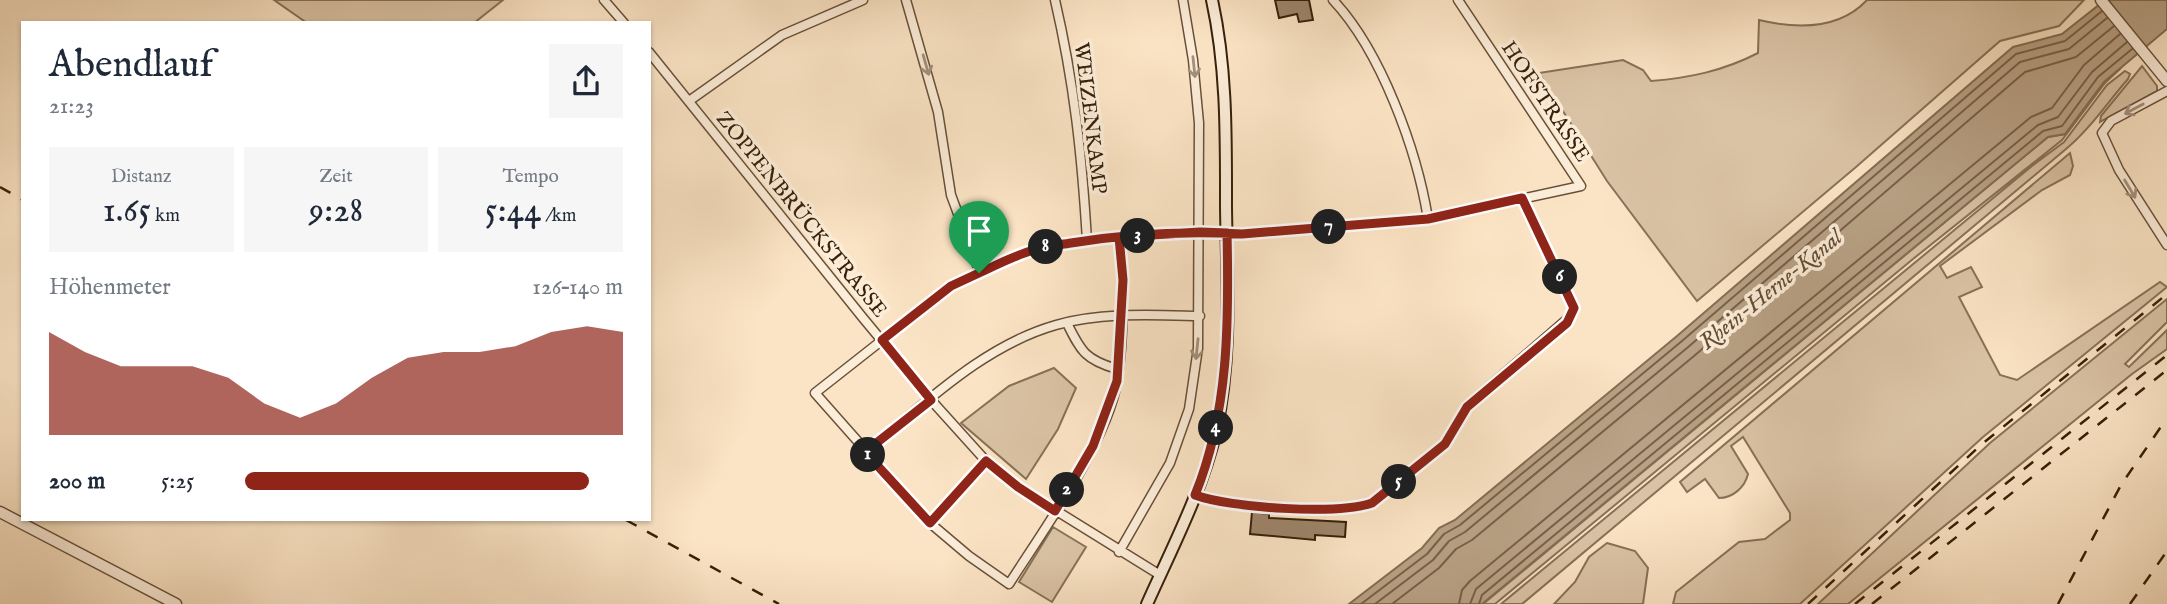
<!DOCTYPE html>
<html lang="de">
<meta charset="utf-8">
<style>
body{margin:0;font-family:"IM FELL English",serif;background:#f6f6f7;color:#1f2937;height:100vh;display:flex;flex-direction:column;font-size:26px;white-space:nowrap}
*{box-sizing:border-box;margin:0}
p{font-size:23px;color:#747a83}
.icon{flex:none;width:38px;height:38px;fill:none;stroke:currentColor;stroke-width:2;stroke-linecap:round;stroke-linejoin:round}
.map{position:relative;flex:1;overflow:hidden}
.sheet{position:absolute;left:21px;top:21px;width:630px;height:500px;display:flex;flex-direction:column;background:#fff;border-radius:0px;box-shadow:0 2px 5px #0004}
.sheet>*{flex:none}
.pin{position:absolute;display:grid;place-items:center;width:60px;height:60px;color:#fff;margin:-72px -30px;border-radius:50% 50% 50% 0;rotate:-45deg;box-shadow:0 0 7px #0007}
.pin .icon{rotate:45deg}
.km{position:absolute;width:35px;height:35px;margin:-18px;border-radius:50%;background:#222;color:#fff;font-size:19px;line-height:35px;text-align:center}
.round{display:grid;place-items:center;flex:none;width:74px;height:74px;border-radius:0px;background:#f6f6f7}
.overview{display:flex;align-items:center;justify-content:space-between;height:119px;padding:0 28px}
h1{font-size:38px;font-weight:600;line-height:52px}
.metrics{display:grid;grid-template-columns:repeat(3,1fr);gap:10px;height:119px;padding:7px 28px}
.metrics div{display:grid;align-content:center;border-radius:0px;background:#f6f6f7;text-align:center}
.metrics b{font-size:35px;font-weight:600}
.metrics small{font-size:19px;font-weight:400}
.metrics p{font-size:19px}
.chart{height:196px;padding:14px 28px}
.chart p{display:flex;justify-content:space-between}
.chart svg{width:100%;height:126px;margin-top:7px;fill:#8f2418;opacity:.7}
ul{padding:0 28px;list-style:none;font-size:23px}
li{display:grid;grid-template-columns:112px 84px 1fr;align-items:center;height:52px}
li i{height:18px;border-radius:9px;background:#8f2418}
.map>svg:first-child{display:block}
.green{fill:#dac3a5;stroke:#887157;stroke-width:2}
.water{fill:#b8a185;stroke:#846d53;stroke-width:2}
.lines{fill:none;stroke-linecap:round;stroke-linejoin:round}
.shore{stroke:#786047;stroke-width:2}
.building{fill:#9d856b;stroke:#371f09;stroke-width:2}
.minor-casing{stroke:#685038;stroke-width:11}
.tertiary-casing{stroke:#685038;stroke-width:13}
.secondary-casing{stroke:#371f09;stroke-width:14}
.minor{stroke:#fcedd9;stroke-width:8}
.tertiary{stroke:#fcedd9;stroke-width:10}
.secondary{stroke:#fcedd9;stroke-width:10}
.rail{stroke:#371f09;stroke-width:2.5;stroke-dasharray:12 12;stroke-linecap:butt}
.oneway{stroke:#a3907b}
.route-casing{stroke:#fff;stroke-width:14}
.route{stroke:#8f2418;stroke-width:9}
.labels{text-anchor:middle;stroke-width:7;stroke-linejoin:round;paint-order:stroke}
.street-label{font-size:21px;fill:#371f09;stroke:#fcedd9}
.water-label{font-size:23px;font-style:italic;fill:#644c34;stroke:#fcedd9}
</style>
<div class="map">
<svg width="2167" height="604" viewBox="0 0 2167 604">
<rect width="100%" height="100%" fill="#fbe4c5"/>
<filter id="stains"><feTurbulence type="fractalNoise" baseFrequency=".00286" numOctaves="4"/><feColorMatrix values="0 0 0 0 .2 0 0 0 0 .09 0 0 0 0 .02 0 0 0 .5 -.17"/></filter>
<radialGradient id="worn" r=".72"><stop offset=".6" stop-color="#630" stop-opacity="0"/><stop offset="1" stop-color="#630" stop-opacity=".3"/></radialGradient>
<path class="green" d="M274 0H503L474 23H307Z
M1867 0H2084L2059 26 2000 41 1856 167 1697 301 1607 181 1539 73 1623 60 1643 70 1651 81C1689 78 1723 71 1758 53L1759 20C1797 29 1839 30 1867 0Z
M2142 66 2157 86V91L2100 122 2101 116Z
M2121 68 2105 83 2062 140 1913 259 1495 604H1483L2048 137 2065 134 2104 82Z
M2125 71 2130 74 2128 79C2107 103 2090 129 2066 149L1522 604H1501L2032 166 2064 142 2107 85Z
M2070 153 2073 166 2070 175 2042 190 1940 266 1947 278 1971 267 1982 287 1959 297 2000 375 2017 380 2160 282 2167 287 1983 437 1800 604H1673L1676 592 1739 542 1765 539 1790 520V513L1743 437 1731 446 1748 474C1745 487 1733 498 1719 498L1705 479 1687 492 1680 482Z
M2167 299V322L2125 364 2129 367 2167 330V349L2132 374 1848 604H1818L1990 443Z
M1054 368 1076 388 1058 429 1026 479 961 423 1009 386Z
M1053 527 1086 547 1052 602 1019 582Z
M1607 543 1635 551 1648 568 1643 604H1554L1575 582 1589 557Z"/>
<path class="water" d="M2105 0H2167V29L2104 82 2065 134 2048 137 1482 604H1349L1422 548 1439 528 1455 520 1677 336 2013 47 2062 34Z"/>
<g class="lines">
<path class="shore" d="M1361 604 1427 554 1444 534 1460 525 1682 341 2016 54 2065 41 2102 11
M1375 604 1433 560 1449 541 1465 532 1687 348 2020 62 2069 49 2107 18
M1392 604 1439 568 1456 549 1472 540 1694 356 2025 72 2076 57 2114 26
M1459 604 1462 590 1470 581 2031 117 2052 108 2084 65 2120 34
M1470 604 1476 589 2038 125 2058 117 2092 72 2127 42
M1479 604 1482 595 2043 131 2062 126 2098 77 2132 49"/>
</g>
<path class="building" d="M1275 0H1309L1313 20 1299 22 1297 14 1279 18Z
M1252 512 1269 514V518L1346 522 1345 537 1315 535V540L1250 534Z"/>
<g class="lines">
<g class="minor-casing">
<path id="minor" d="M604 0 624 23
M906 0 938 112 951 195 980 273
M1055 0C1074 82 1082 156 1087 241
M1333 0C1381 51 1417 150 1428 219
M649 52 863 318 931 400 986 461 1018 487 1160 575
M2167 91 2111 121 2102 133 2119 170 2167 245
M689 101 782 35 863 0
M1119 237C1123 285 1125 334 1117 382 1107 442 1043 531 1009 584L969 556 930 523 815 393 951 286 1034 249 1119 237 1200 232 1242 234 1428 219 1581 186 1458 0
M1067 323C1081 352 1086 360 1117 369
M865 452C924 405 982 346 1056 325 1101 312 1153 315 1200 316
M1195 495C1229 508 1338 514 1372 503L1445 444 1467 406 1572 315 1574 308 1522 198
M930 523 986 461
M1119 552 1170 463 1189 409 1198 348 1199 123 1193 60 1183 0"/>
</g>
<g class="tertiary-casing">
<path id="tertiary" d="M2101 0 2167 81
M0 512 176 604"/>
</g>
<g class="secondary-casing">
<path id="secondary" d="M1147 604C1172 548 1202 491 1216 431 1232 358 1227 281 1226 207 1226 138 1227 68 1212 0"/>
</g>
<use href="#minor" class="minor"/>
<use href="#tertiary" class="tertiary"/>
<use href="#secondary" class="secondary"/>
<path class="rail" d="M0 187 23 200
M626 520 779 604
M1808 604 1982 444 2167 294
M1855 604 2167 355
M1872 604 2167 370
M2058 604 2121 485 2167 418
M2130 604 2167 551"/>
</g>
<defs><path id="oneway-shaft" d="M-6 0H5M1.5-3L5.5 0L1.5 3" fill="none" stroke-width="1.6" stroke-linecap="round" stroke-linejoin="round" transform="scale(1.75)"/></defs>
<g class="oneway">
<use href="#oneway-shaft" transform="translate(926 65) rotate(74)"/>
<use href="#oneway-shaft" transform="translate(1194 67) rotate(84)"/>
<use href="#oneway-shaft" transform="translate(2134 109) rotate(152)"/>
<use href="#oneway-shaft" transform="translate(2130 189) rotate(59)"/>
<use href="#oneway-shaft" transform="translate(1197 349) rotate(96)"/>
</g>
<g class="lines">
<g class="route-casing">
<path id="route" d="M979 273 951 286 882 340 931 400 865 452 930 523 986 461 1018 487 1055 511 1093 446 1117 381 1123 280 1119 237 1200 232 1227 233C1229 321 1229 412 1195 495 1230 508 1337 515 1372 503L1445 444 1467 407 1567 323 1574 308 1522 198 1428 219 1242 234C1186 231 1127 234 1071 243 1059 245 1045 246 1034 250 1015 255 997 265 979 273"/>
</g>
<use href="#route" class="route"/>
</g>
<g class="labels">
<g class="street-label">
<text transform="translate(1546 101) rotate(56)" y="7">HOFSTRASSE</text>
<text transform="translate(1091 118) rotate(83)" y="7">WEIZENKAMP</text>
<text transform="translate(802 214) rotate(51)" y="7">ZOPPENBRÜCKSTRASSE</text>
</g>
<g class="water-label">
<text transform="translate(1770 289) rotate(-39)" y="8">Rhein-Herne-Kanal</text>
</g>
</g>
<rect width="100%" height="100%" filter="url(#stains)"/>
<rect width="100%" height="100%" fill="url(#worn)"/>
</svg>
<div class="pin" style="left:979px;top:273px;background:#1e9e55"><svg class="icon" aria-label="arrive" viewBox="0 0 24 24"><path d="M6 21V4h12l-3 4 3 4H6"/></svg></div>
<b class="km" style="left:868px;top:455px">1</b>
<b class="km" style="left:1067px;top:490px">2</b>
<b class="km" style="left:1138px;top:236px">3</b>
<b class="km" style="left:1216px;top:428px">4</b>
<b class="km" style="left:1399px;top:482px">5</b>
<b class="km" style="left:1560px;top:277px">6</b>
<b class="km" style="left:1329px;top:227px">7</b>
<b class="km" style="left:1046px;top:247px">8</b>
<section class="sheet">
<div class="overview"><div><h1>Abendlauf</h1><p>21:23</p></div><a class="round"><svg class="icon" aria-label="share" viewBox="0 0 24 24"><path d="M12 15V3M7 8l5-5 5 5M5 13v7h14v-7"/></svg></a></div>
<div class="metrics">
<div><p>Distanz</p><b>1.65<small> km</small></b></div>
<div><p>Zeit</p><b>9:28</b></div>
<div><p>Tempo</p><b>5:44<small> /km</small></b></div>
</div>
<div class="chart"><p><span>Höhenmeter</span>126–140 m</p>
<svg viewBox="0 0 160 44" preserveAspectRatio="none"><path d="M0 44V8L10 15L20 20L30 20L40 20L50 24L60 33L70 38L80 33L90 24L100 17L110 15L120 15L130 13L140 8L150 6L160 8V44z"/></svg>
</div>
<ul>
<li><b>200 m</b>5:25<i style="width:91%"></i></li>
</ul>
</section>
</div>
